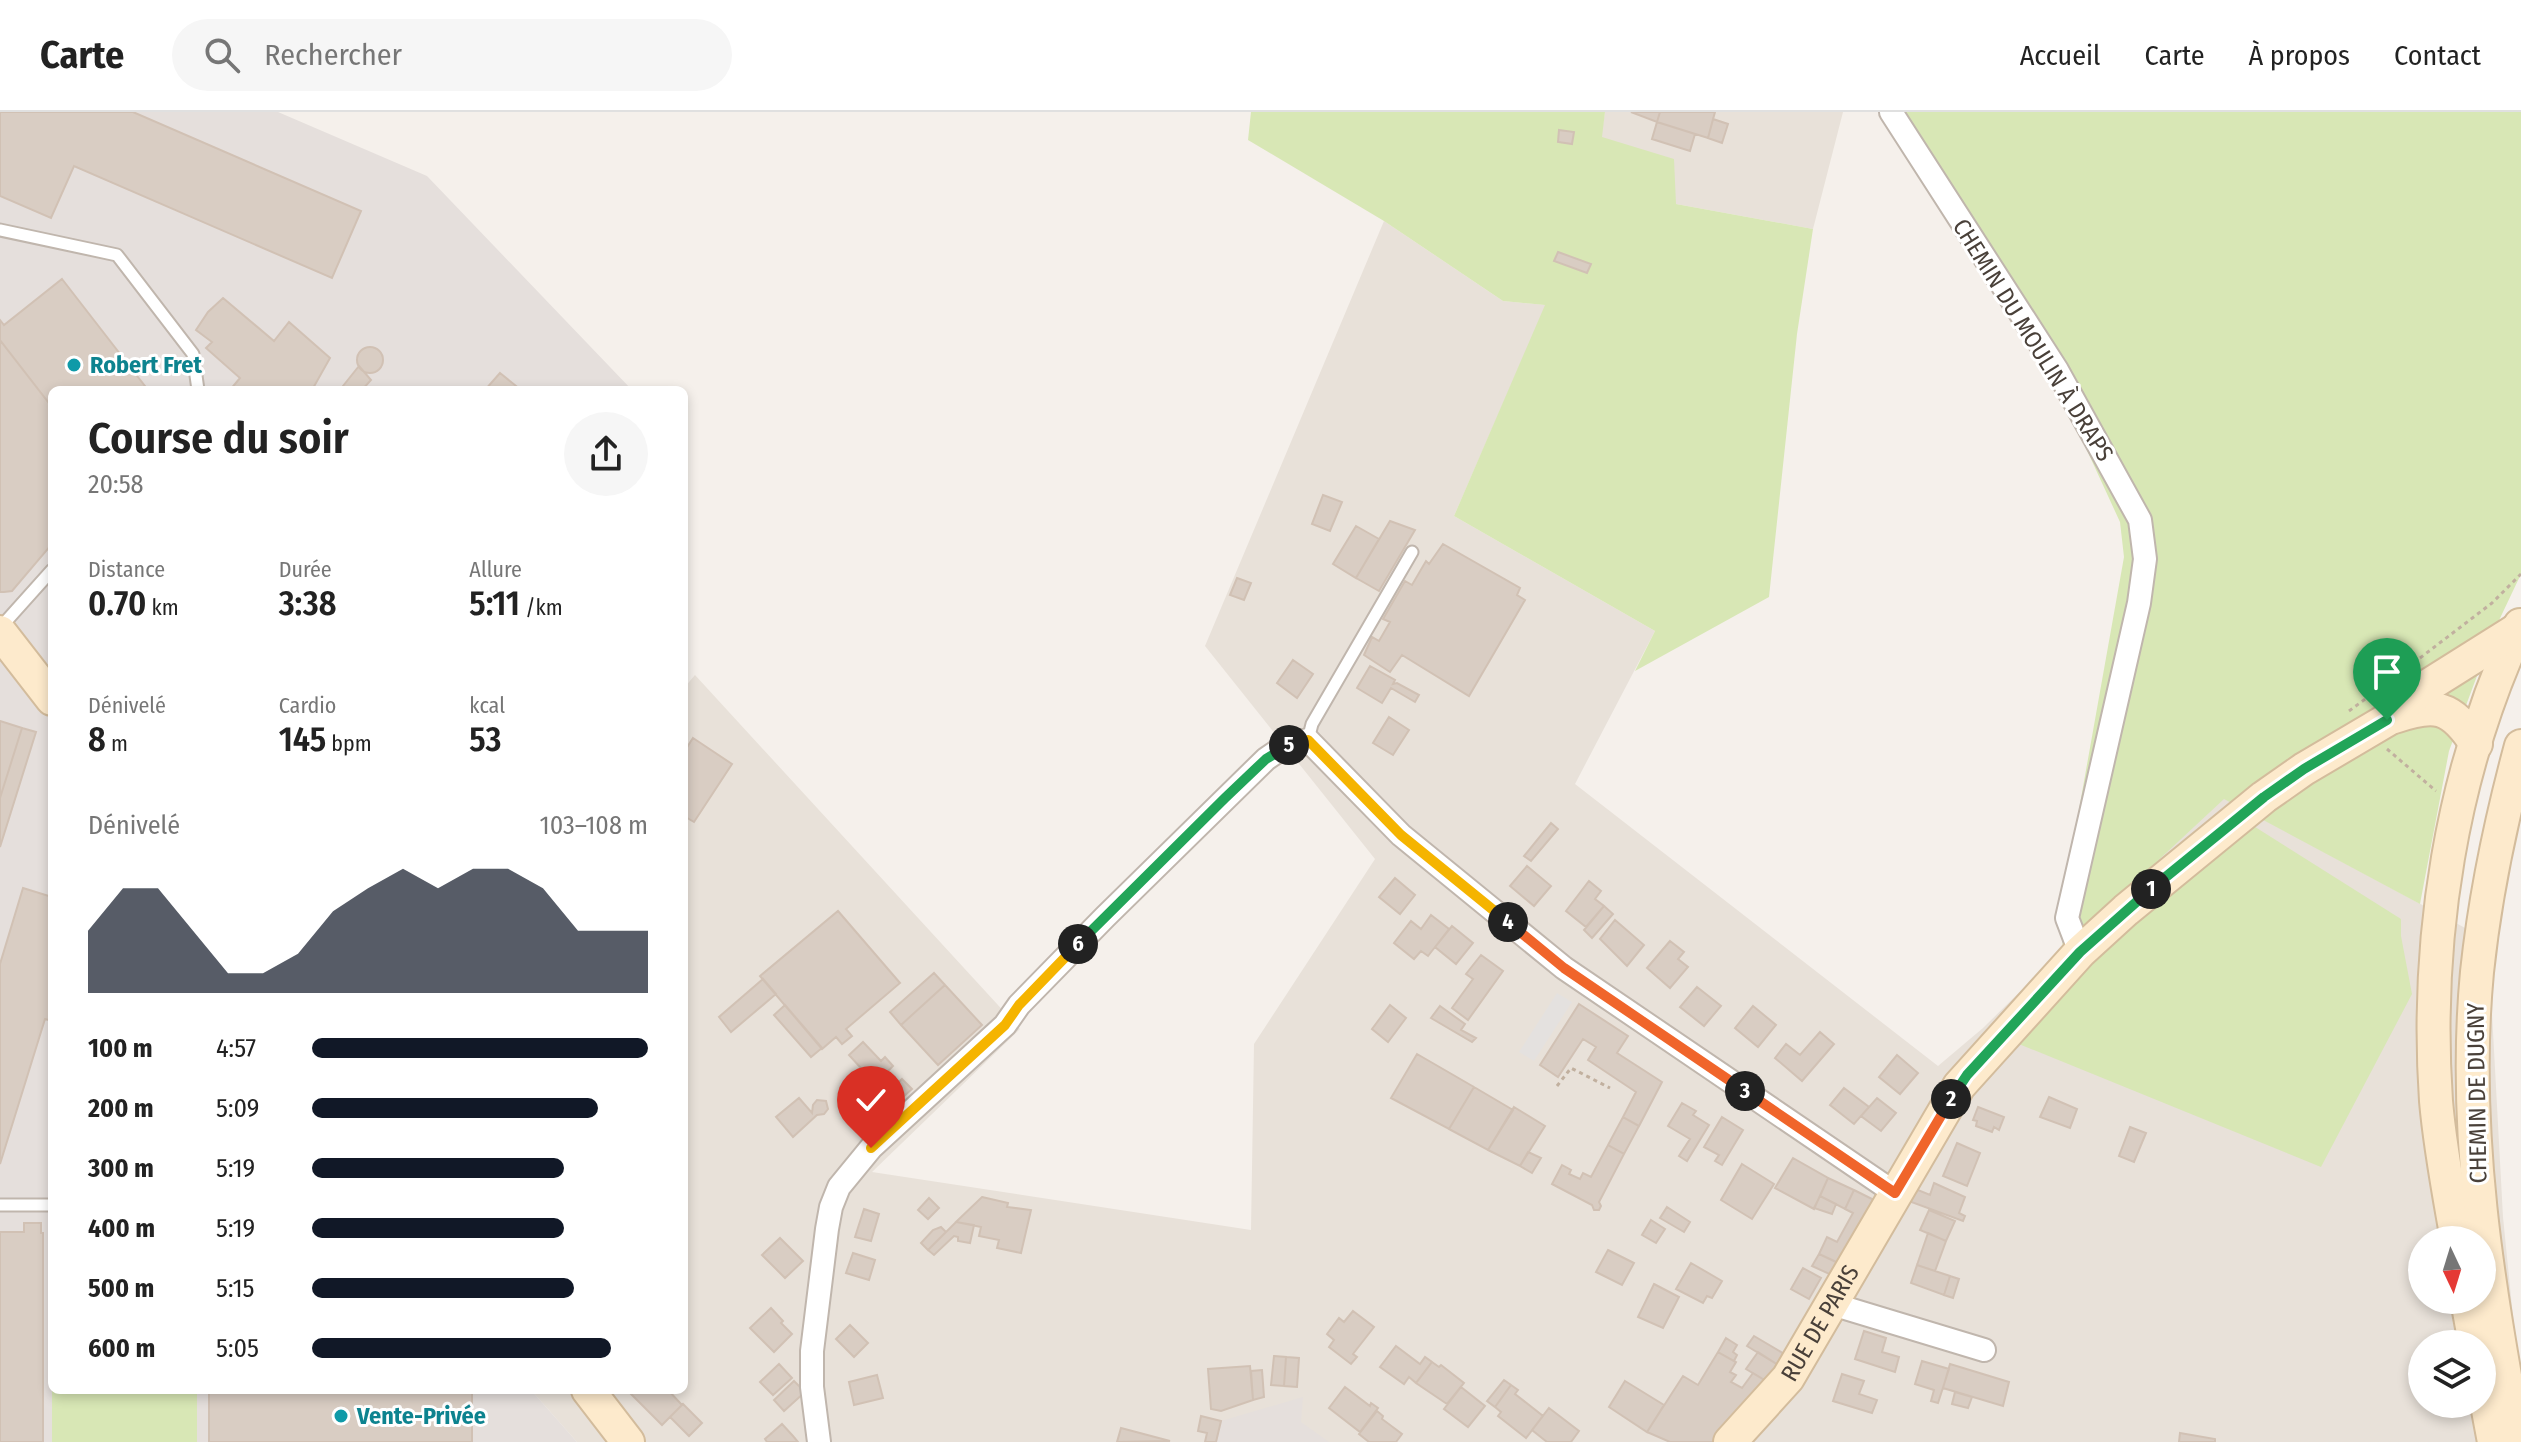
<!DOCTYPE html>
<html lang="fr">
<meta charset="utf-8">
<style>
body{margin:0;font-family:"Fira Sans Condensed",sans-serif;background:#f6f6f6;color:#222;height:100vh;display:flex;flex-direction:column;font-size:30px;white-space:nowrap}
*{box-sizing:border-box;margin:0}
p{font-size:26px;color:#767676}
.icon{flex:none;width:44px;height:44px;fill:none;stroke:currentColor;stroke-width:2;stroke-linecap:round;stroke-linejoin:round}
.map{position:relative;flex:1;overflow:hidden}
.panel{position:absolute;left:48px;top:274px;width:640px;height:1008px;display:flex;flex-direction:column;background:#fff;border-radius:12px;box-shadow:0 4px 12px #0003}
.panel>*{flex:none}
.needle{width:52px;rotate:176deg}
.controls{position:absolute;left:2408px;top:1114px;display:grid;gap:16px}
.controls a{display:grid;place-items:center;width:88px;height:88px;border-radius:50%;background:#fff;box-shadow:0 4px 12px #0003;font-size:40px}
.pin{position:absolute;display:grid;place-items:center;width:68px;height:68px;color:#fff;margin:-82px -34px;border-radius:50% 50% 50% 0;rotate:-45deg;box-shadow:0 0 8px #0007}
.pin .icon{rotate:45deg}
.km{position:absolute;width:40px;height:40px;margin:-20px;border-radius:50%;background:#222;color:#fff;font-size:22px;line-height:40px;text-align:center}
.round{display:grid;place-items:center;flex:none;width:84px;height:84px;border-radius:42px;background:#f6f6f6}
.headline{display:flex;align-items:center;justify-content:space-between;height:136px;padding:0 40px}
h1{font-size:44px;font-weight:600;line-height:60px}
.metrics{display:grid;grid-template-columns:repeat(3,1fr);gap:12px;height:136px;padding:8px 40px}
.metrics div{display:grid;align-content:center}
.metrics b{font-size:34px;font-weight:600}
.metrics small{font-size:22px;font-weight:400}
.metrics p{font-size:22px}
.chart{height:224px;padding:16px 40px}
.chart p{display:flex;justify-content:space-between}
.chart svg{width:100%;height:144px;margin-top:8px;fill:#111827;opacity:.7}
ul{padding:0 40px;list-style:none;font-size:26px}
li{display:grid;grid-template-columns:128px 96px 1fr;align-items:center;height:60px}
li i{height:20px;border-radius:10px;background:#111827}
header{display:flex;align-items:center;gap:48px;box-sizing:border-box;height:112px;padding:0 40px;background:#fff;border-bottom:2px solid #e0e0e0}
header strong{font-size:38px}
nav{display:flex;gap:44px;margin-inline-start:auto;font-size:28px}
.search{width:560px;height:72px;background:#f6f6f6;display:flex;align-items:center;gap:20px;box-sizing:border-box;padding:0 28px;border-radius:44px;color:#767676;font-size:30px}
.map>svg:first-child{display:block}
.residential{fill:#e8e1d9;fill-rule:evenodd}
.industrial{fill:#e5dfdc}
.green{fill:#d8e7b5}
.parking{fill:#e4e1df}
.building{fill:#d9cdc3;stroke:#d1c1b4;stroke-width:2}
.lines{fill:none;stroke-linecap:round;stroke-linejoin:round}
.lane-casing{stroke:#c0b6ad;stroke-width:15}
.street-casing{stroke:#c0b6ad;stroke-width:26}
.secondary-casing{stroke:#d3bc9c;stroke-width:36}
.path{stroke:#c1b09f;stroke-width:3;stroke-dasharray:4 4;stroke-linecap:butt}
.lane{stroke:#fff;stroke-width:11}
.street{stroke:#fff;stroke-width:22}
.secondary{stroke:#fdeacc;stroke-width:32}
.split-1-casing{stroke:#fff;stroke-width:16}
.split-2-casing{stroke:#fff;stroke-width:16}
.split-3-casing{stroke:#fff;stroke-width:16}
.split-4-casing{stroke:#fff;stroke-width:16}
.split-5-casing{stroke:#fff;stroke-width:16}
.split-6-casing{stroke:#fff;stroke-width:16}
.split-7-casing{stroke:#fff;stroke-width:16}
.split-1{stroke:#22a559;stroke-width:10}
.split-2{stroke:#22a559;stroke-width:10}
.split-3{stroke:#f0652b;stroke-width:10}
.split-4{stroke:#f0652b;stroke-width:10}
.split-5{stroke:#f5b400;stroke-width:10}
.split-6{stroke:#22a559;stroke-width:10}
.split-7{stroke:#f5b400;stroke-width:10}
.culture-dot{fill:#0f9aa8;stroke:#fff;stroke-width:3}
.labels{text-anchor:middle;stroke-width:6;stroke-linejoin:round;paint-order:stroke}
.street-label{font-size:24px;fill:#494039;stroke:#fff}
.culture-label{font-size:24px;font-weight:bold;fill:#0d838f;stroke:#fff;text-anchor:start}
</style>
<header>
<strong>Carte</strong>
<div class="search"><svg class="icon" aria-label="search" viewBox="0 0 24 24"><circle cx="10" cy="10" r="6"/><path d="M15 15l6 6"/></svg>Rechercher</div>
<nav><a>Accueil</a><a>Carte</a><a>À propos</a><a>Contact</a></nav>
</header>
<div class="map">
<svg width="2521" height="1330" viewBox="0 0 2521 1330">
<rect width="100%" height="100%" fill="#f5f0eb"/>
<path class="residential" d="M1605 0H1843L1813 117 1676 92 1601 25Z
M1384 109 1503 189 1546 193 1454 404 1655 519 1575 672 1938 954 1983 916 2108 793 2224 686 2493 831 2492 901 2503 1105 2521 1285V1330H577L531 1278H684V576L695 563 1020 917 872 1060 1251 1118 1254 932 1375 747 1205 534ZM2422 1128H2482V1188H2422ZM2422 1232H2482V1292H2422Z"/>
<path class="industrial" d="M0 0H278L427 64 632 278H52V1278H531L577 1330H0Z
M1303 1285 1301 1310 1329 1330H1216L1221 1309Z"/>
<path class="green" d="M1251 0H1605L1602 25 1674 47 1676 92 1813 117 1797 222 1769 485 1635 559 1655 519 1454 404 1545 193 1503 189 1384 109 1248 28Z
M1901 0H2521V462L2493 521 2449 639 2420 792 2224 687 2063 837 2060 804 2124 445 2120 410 2015 182Z
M2252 713 2401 807V824L2412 882 2321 1055 2014 930 2083 850Z
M52 1278H197V1330H52Z"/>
<path class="parking" d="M1557 881 1572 890 1534 949 1519 940Z"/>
<path class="building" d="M0 0H133L361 99 332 166 74 54 51 106 0 84Z
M1631 0H1660L1657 10Z
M1660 0H1715L1708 26 1657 10Z
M1713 7 1728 12 1722 31 1708 26Z
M1657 10 1695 22 1690 39 1652 27Z
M1559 18 1574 20 1572 32 1558 30Z
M1558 140 1591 152 1587 161 1554 149Z
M62 167 148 278H52V295L0 228V208L4 213Z
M223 186 274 229 289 210 330 246 312 278H230L240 266 206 236 212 230 196 218 208 200Z
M0 228 52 295V432L12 479 4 480H0Z
M357 248a13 13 0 1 1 26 0a13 13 0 1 1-26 0Z
M359 254 371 268 362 278H348L343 274Z
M500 261 521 278H485Z
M1323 383 1342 390 1330 419 1312 412Z
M1390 409 1415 418 1379 479 1356 466Z
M1356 414 1379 427 1356 466 1333 452Z
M1443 432 1520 476 1517 483 1525 488 1469 584 1402 543 1390 560 1364 543 1372 525 1379 529 1390 510 1383 507 1405 469 1412 473 1426 449 1429 452Z
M1237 466 1251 471 1244 488 1230 483Z
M1293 548 1313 562 1297 586 1277 571Z
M1370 554 1395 568 1393 572 1397 571 1419 583 1415 590 1391 576 1382 591 1357 576Z
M1389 605 1409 618 1393 643 1373 631Z
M0 609 22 616 0 686Z
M22 616 36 620 0 735V686Z
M693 626 732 652 694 710 684 704V640Z
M1551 711 1558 717 1531 749 1524 744Z
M1527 754 1551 774 1534 794 1510 774Z
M1395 766 1415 783 1400 802 1379 785Z
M1589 769 1601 779 1595 787 1604 794 1586 815 1566 799Z
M23 776 52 785V909L45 907 0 1052V852Z
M1604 794 1613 802 1592 826 1584 818Z
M838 799 900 871 846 917 852 924 842 932 836 925 822 937 760 864Z
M1431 803 1449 817 1428 844 1421 839 1414 847 1394 831 1411 809 1421 817Z
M1615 808 1644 833 1627 854 1600 827Z
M1452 814 1473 831 1456 852 1435 835Z
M1670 829 1684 840 1678 847 1688 855 1670 876 1647 856Z
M1481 843 1503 859 1468 908 1452 896 1473 867 1466 862Z
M934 861 945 873 901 913 890 900Z
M763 867 776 882 731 920 719 905Z
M945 873 982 913 938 953 901 913Z
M1697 875 1721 894 1704 914 1680 895Z
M1579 892 1628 924 1617 941 1662 970 1639 1014 1623 1005 1636 980 1588 948 1596 935 1583 927 1558 965 1540 953Z
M785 893 822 936 811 945 774 903Z
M1390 893 1406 906 1388 930 1372 917Z
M1440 894 1465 912 1461 918 1476 926 1472 930 1431 906Z
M1753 894 1776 913 1758 935 1735 916Z
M1820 920 1834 932 1802 969 1775 946 1786 932 1800 943Z
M863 930 881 949 885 945 893 954 886 961 893 969 882 979 849 943Z
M1417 942 1474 975 1449 1017 1391 986Z
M1897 943 1918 961 1900 982 1879 965Z
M902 967 912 977 896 991 887 981Z
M1474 975 1513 998 1488 1038 1449 1017Z
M1844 976 1869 995 1854 1012 1830 993Z
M887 981 896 991 866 1019 857 1008Z
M2049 985 2077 997 2070 1016 2040 1005Z
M799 986 812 1001 813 993 817 988 826 989 828 997 824 1002 817 1003 793 1025 776 1005Z
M1877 986 1896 1001 1881 1019 1861 1004Z
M1682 991 1696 999 1693 1003 1709 1013 1687 1049 1679 1044 1690 1027 1668 1014Z
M1514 995 1545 1014 1520 1054 1488 1038Z
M1978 995 2004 1005 1999 1018 1994 1015 1992 1020 1976 1014 1977 1009 1973 1008Z
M1623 1005 1639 1014 1624 1042 1608 1033Z
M1722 1005 1743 1018 1722 1053 1715 1049 1719 1043 1704 1035Z
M2130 1015 2146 1021 2134 1050 2119 1044Z
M1957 1031 1980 1041 1967 1074 1943 1064Z
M1608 1033 1624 1042 1599 1090 1601 1094 1599 1098H1594L1592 1093 1552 1072 1562 1053 1571 1058 1569 1062 1580 1067 1583 1061 1591 1065Z
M1528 1040 1541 1046 1532 1061 1520 1054Z
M1793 1046 1828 1066 1814 1097 1775 1076Z
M1742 1052 1774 1072 1752 1107 1721 1088Z
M1828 1066 1854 1078 1845 1097 1820 1084Z
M1934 1071 1965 1085 1959 1101 1965 1104 1963 1109 1906 1088 1913 1076 1930 1083Z
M1854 1078 1878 1090 1844 1154 1819 1142 1827 1125 1837 1130 1853 1101 1845 1097Z
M1820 1084 1836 1092 1832 1102 1814 1096Z
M982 1085 1008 1091 1007 1095 1031 1098 1021 1141 997 1136 999 1128 979 1124 981 1115 956 1110Z
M929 1086 939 1096 928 1107 918 1098Z
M1667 1095 1690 1110 1684 1120 1660 1106Z
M864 1097 879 1102 871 1129 855 1125Z
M1929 1098 1955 1109 1946 1129 1920 1118Z
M1651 1108 1665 1117 1656 1131 1642 1123Z
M956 1110 974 1113 970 1131 958 1129V1125L954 1124 934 1143 928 1138Z
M24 1111H41V1121H43V1330H0V1120H24Z
M941 1115 946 1120 928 1138 921 1131 933 1118Z
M1928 1121 1946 1129 1935 1159 1917 1153Z
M780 1126 803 1149 785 1166 762 1143Z
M1608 1138 1634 1151 1622 1173 1596 1160Z
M853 1141 875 1148 869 1168 846 1161Z
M1819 1142 1843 1153 1836 1165 1812 1154Z
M1691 1151 1722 1169 1712 1186 1707 1184 1703 1191 1676 1177Z
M1917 1153 1950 1164 1944 1183 1911 1171Z
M1803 1156 1821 1166 1809 1187 1791 1177Z
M1950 1164 1959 1167 1953 1186 1944 1183Z
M1654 1172 1679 1185 1663 1216 1638 1205Z
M771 1196 783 1209 781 1211 792 1222 774 1240 750 1216Z
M1353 1199 1374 1215 1353 1242 1357 1245 1351 1252 1329 1235 1334 1228 1327 1222 1339 1206 1344 1210Z
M850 1213 868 1231 854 1245 836 1227Z
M1864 1219 1886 1226 1882 1240 1899 1245 1895 1260 1855 1247Z
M1754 1224 1791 1246 1783 1256 1747 1234Z
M1726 1226 1737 1233 1733 1240 1737 1243 1734 1249 1718 1240Z
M1396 1234 1420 1252 1425 1245 1432 1250 1416 1271 1409 1265 1404 1272 1380 1255Z
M1718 1240 1736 1250 1730 1260 1736 1263 1731 1270 1742 1276 1753 1261 1771 1272 1717 1330H1670L1647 1320 1683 1264 1698 1273Z
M1758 1240 1783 1256 1771 1272 1746 1257Z
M1274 1244 1286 1245 1284 1274 1271 1273Z
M1286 1245 1299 1246 1297 1275 1284 1274Z
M1922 1249 1949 1257 1938 1291 1931 1289 1934 1278 1915 1272Z
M1432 1250 1439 1255 1441 1253 1464 1271 1447 1292 1416 1271Z
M779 1252 792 1266 773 1283 760 1270Z
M1950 1252 2009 1270 2003 1294 1943 1276Z
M1250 1254 1253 1288 1221 1299 1211 1297 1208 1257Z
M1262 1258 1264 1285 1253 1288 1251 1259Z
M1842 1262 1864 1269 1859 1282 1877 1288 1872 1301 1833 1289Z
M877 1263 883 1286 854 1293 849 1270Z
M1504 1268 1511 1273 1495 1295 1487 1289Z
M794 1269 805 1280 784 1299 774 1288Z
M1625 1269 1664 1293 1647 1320 1609 1295Z
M1511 1273 1518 1278 1515 1282 1543 1304 1526 1326 1498 1304 1501 1300 1495 1295Z
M1345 1275 1370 1294 1371 1291 1378 1296 1360 1320 1329 1296Z
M1461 1275 1485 1294 1468 1315 1444 1297Z
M209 1278H472V1330H209Z
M627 1278H668L682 1293 662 1313Z
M1955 1280 1972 1285 1968 1296 1952 1292Z
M683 1292 702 1311 689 1324 670 1305Z
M1549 1296 1579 1319 1571 1330H1547L1532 1318Z
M1377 1299 1383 1304 1382 1307 1402 1322 1396 1330H1369L1359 1322Z
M1201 1304 1221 1309 1216 1330H1205L1207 1321 1198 1319Z
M782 1312 793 1324 798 1330H767L765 1327Z
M1121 1316 1170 1329 1117 1330Z
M2180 1321 2215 1327V1330H2179Z"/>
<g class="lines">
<g class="lane-casing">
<path id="lane" d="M0 118 117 143 193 242 198 278
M0 516 52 458
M1308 628 1312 612 1412 440
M0 1093H52"/>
</g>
<g class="street-casing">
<path id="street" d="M1891 0 2057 258 2140 408 2145 447 2139 491 2067 806 2080 840
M1832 1192 1984 1238
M819 1330 812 1275V1239L827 1117 831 1095 839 1075 871 1036 1005 913 1019 893 1105 805 1266 647 1285 634 1308 628 1401 723 1564 856 1895 1081"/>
</g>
<g class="secondary-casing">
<g id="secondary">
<path d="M0 520 52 587"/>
<path d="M2394 605C2435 591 2451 593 2476 632"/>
<path d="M2457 1128C2449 1082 2440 1036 2436 989 2425 828 2451 660 2520 513"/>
<path d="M2467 1188 2475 1232"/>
<path d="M2482 1266 2494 1330"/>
<path d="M588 1278 628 1330"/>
<path id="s1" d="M1730 1330 1788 1266 1959 974 2080 840 2126 798 2264 685 2304 657 2387 608 2421 578 2518 517"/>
<path d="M2517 1330C2488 1176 2462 1018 2477 860 2485 784 2501 708 2521 634"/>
</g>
</g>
<path class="path" d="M2420 546 2492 491 2521 462
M2349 599 2391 568
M2387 637 2436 679
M1557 974 1571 956 1610 976"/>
<use href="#lane" class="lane"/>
<use href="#street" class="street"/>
<use href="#secondary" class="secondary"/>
</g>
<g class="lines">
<g class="split-1-casing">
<path id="split-1" d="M2151 777 2264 685 2304 657 2387 608"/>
</g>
<g class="split-2-casing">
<path id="split-2" d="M1951 987 1967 963 2080 840 2151 777"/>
</g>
<g class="split-3-casing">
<path id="split-3" d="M1745 979 1895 1081 1951 987"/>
</g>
<g class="split-4-casing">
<path id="split-4" d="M1508 810 1564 856 1745 979"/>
</g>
<g class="split-5-casing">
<path id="split-5" d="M1289 633 1308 628 1401 723 1508 810"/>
</g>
<g class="split-6-casing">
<path id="split-6" d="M1078 832 1225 686 1266 647 1289 633"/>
</g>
<g class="split-7-casing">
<path id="split-7" d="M871 1036 1005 913 1019 893 1078 832"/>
</g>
<use href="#split-1" class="split-1"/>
<use href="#split-2" class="split-2"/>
<use href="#split-3" class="split-3"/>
<use href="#split-4" class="split-4"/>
<use href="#split-5" class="split-5"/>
<use href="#split-6" class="split-6"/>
<use href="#split-7" class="split-7"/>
</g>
<g class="culture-dot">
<circle cx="74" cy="253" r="8"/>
<circle cx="341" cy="1304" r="8"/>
</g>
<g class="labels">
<g class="street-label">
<text transform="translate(2033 228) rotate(58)" y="8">CHEMIN DU MOULIN À DRAPS</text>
<text transform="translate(2477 981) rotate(-91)" y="8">CHEMIN DE DUGNY</text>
<text dy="8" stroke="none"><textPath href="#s1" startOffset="150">RUE DE PARIS</textPath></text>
</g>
<g class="culture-label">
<text x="90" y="261">Robert Fret</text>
<text x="357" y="1312">Vente-Privée</text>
</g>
</g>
</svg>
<div class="controls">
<a><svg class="needle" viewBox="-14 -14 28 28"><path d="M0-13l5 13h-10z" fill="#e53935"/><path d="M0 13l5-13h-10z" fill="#767676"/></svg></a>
<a><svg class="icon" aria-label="layers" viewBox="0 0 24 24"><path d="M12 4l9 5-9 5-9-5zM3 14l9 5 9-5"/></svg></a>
</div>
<div class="pin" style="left:2387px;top:608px;background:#1e9e55"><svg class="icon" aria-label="arrive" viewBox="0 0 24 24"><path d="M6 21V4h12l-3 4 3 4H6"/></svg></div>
<div class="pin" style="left:871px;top:1036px;background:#d93025"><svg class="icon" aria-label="check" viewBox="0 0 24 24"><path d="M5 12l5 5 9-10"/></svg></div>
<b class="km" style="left:2151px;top:777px">1</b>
<b class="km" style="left:1951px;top:987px">2</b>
<b class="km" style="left:1745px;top:979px">3</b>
<b class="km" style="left:1508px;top:810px">4</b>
<b class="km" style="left:1289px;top:633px">5</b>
<b class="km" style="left:1078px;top:832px">6</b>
<section class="panel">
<div class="headline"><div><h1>Course du soir</h1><p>20:58</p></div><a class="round"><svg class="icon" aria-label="share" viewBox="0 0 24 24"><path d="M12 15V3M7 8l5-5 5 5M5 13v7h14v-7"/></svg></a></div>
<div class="metrics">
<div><p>Distance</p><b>0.70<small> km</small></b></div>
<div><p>Durée</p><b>3:38</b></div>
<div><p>Allure</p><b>5:11<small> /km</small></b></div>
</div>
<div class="metrics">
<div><p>Dénivelé</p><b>8<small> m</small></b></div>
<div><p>Cardio</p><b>145<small> bpm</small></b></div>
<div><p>kcal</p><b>53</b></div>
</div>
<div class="chart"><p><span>Dénivelé</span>103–108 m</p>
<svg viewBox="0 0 160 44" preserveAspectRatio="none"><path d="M0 44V25L10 12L20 12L30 25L40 38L50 38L60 32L70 19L80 12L90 6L100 12L110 6L120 6L130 12L140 25L150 25L160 25V44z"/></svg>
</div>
<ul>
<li><b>100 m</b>4:57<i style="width:100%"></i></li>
<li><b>200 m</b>5:09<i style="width:85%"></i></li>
<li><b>300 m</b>5:19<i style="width:75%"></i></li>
<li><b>400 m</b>5:19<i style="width:75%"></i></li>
<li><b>500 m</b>5:15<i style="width:78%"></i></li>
<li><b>600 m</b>5:05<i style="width:89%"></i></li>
</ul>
</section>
</div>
